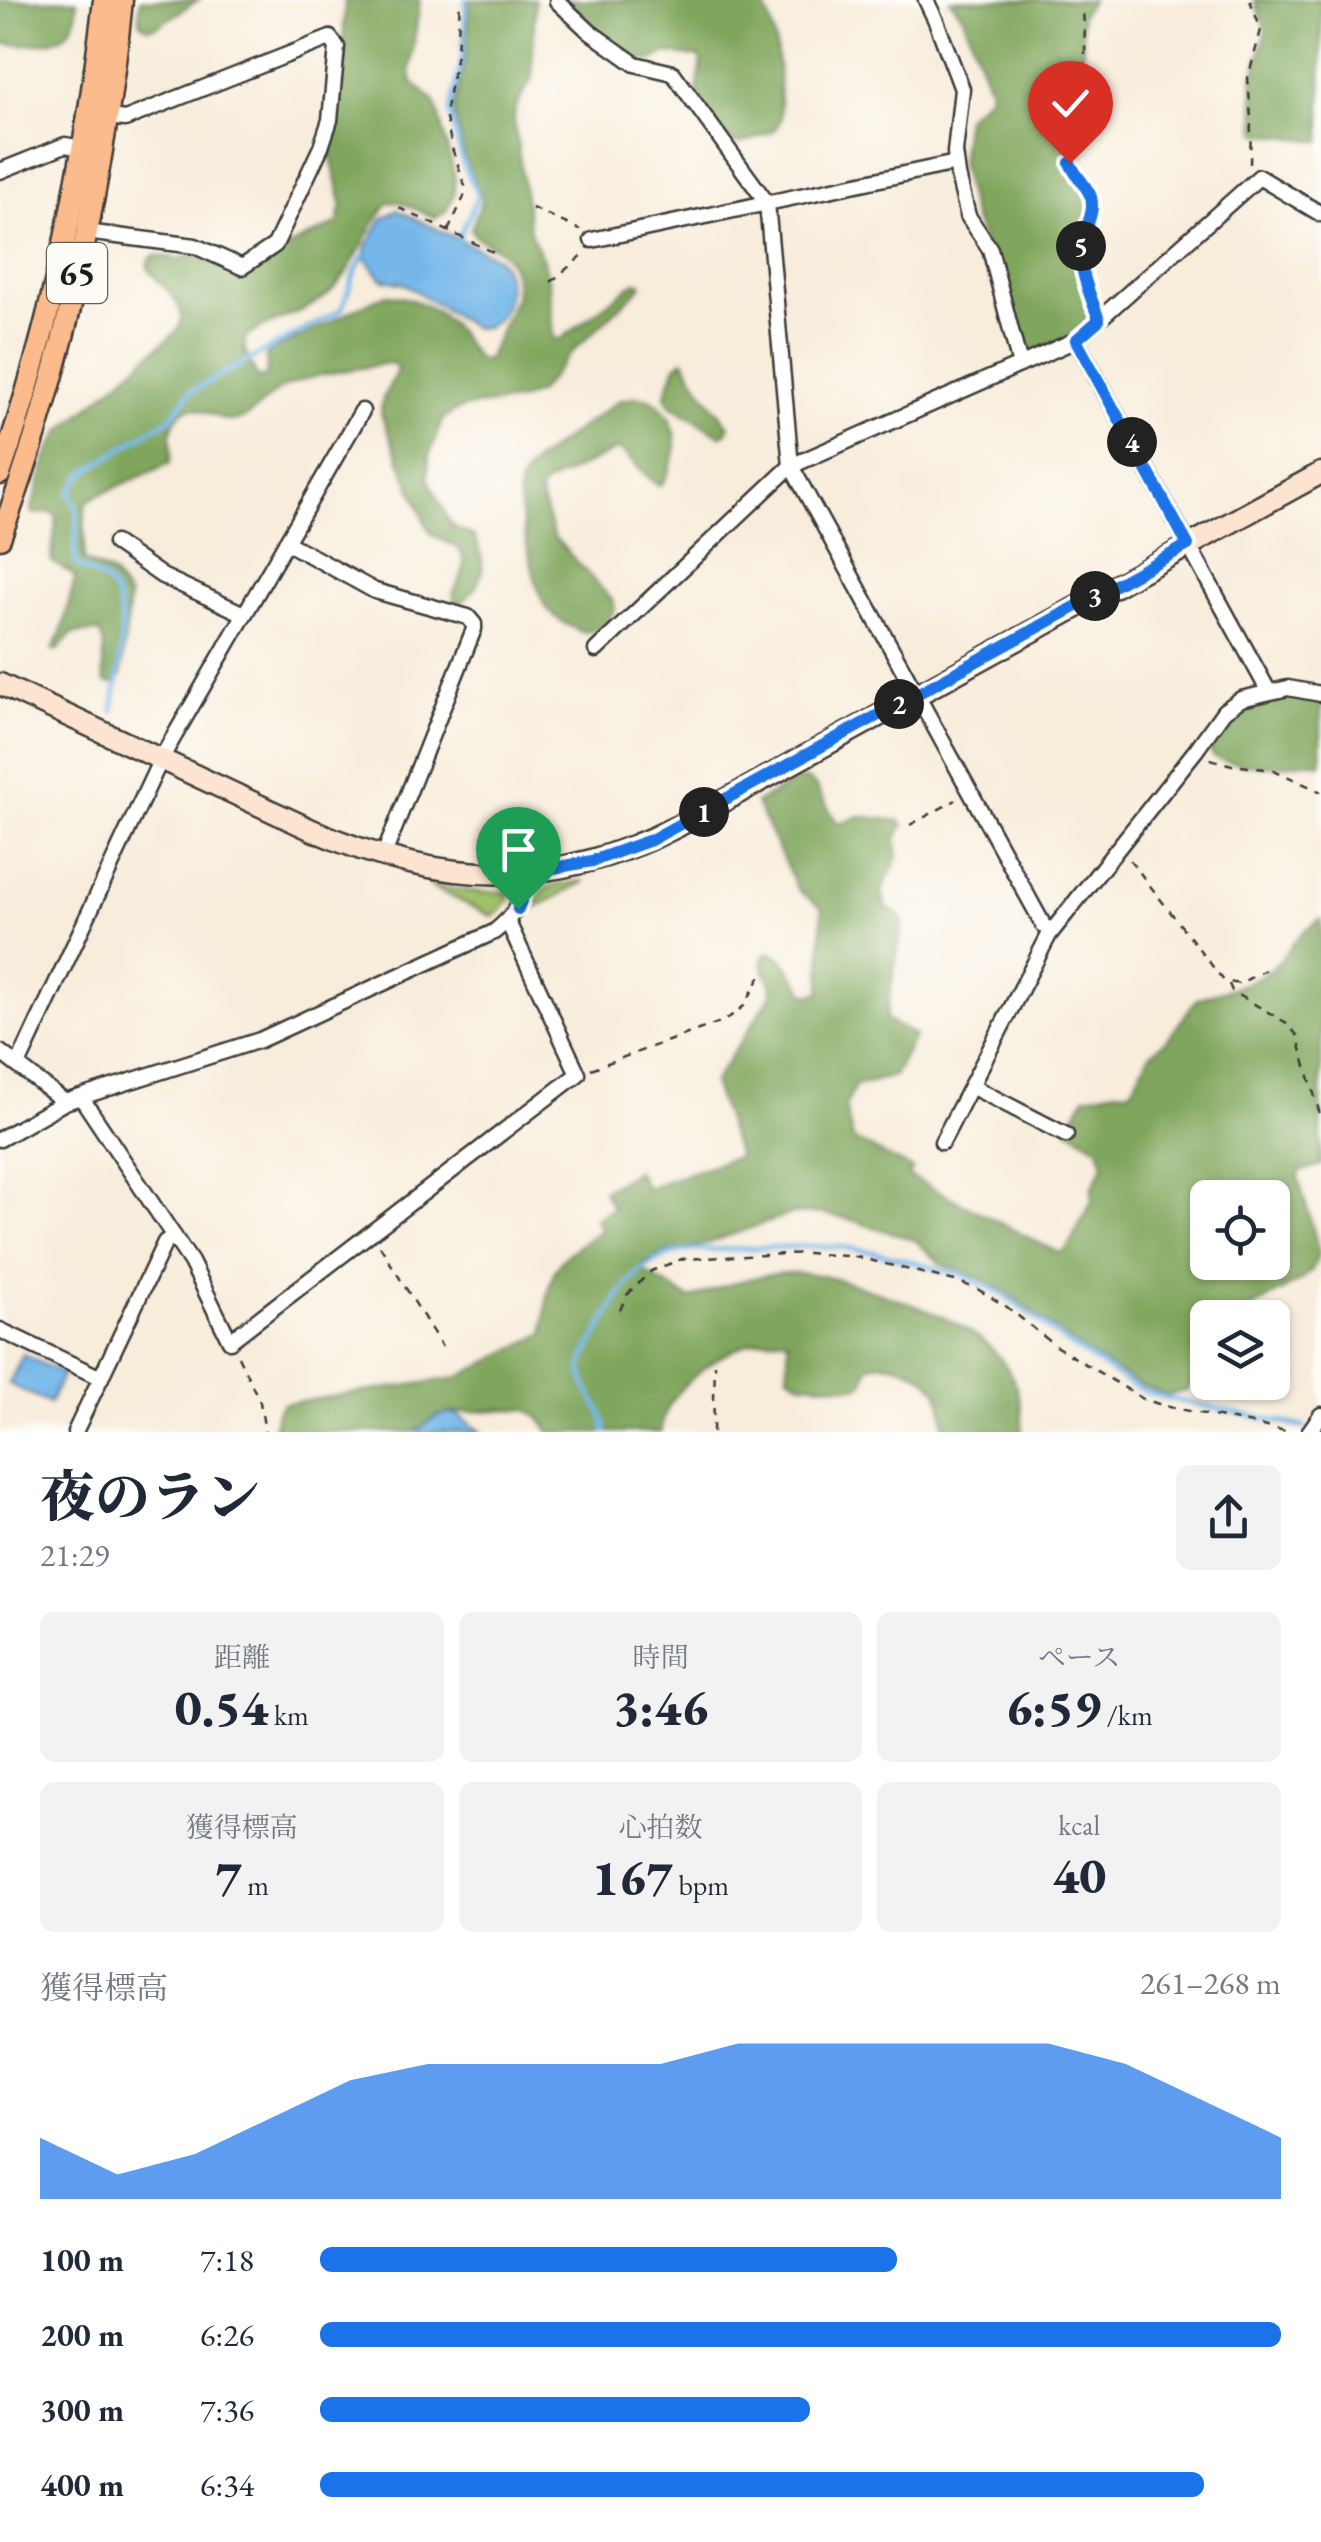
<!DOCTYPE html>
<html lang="ja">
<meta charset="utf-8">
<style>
body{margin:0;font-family:"EB Garamond","Noto Serif JP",serif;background:#f2f2f3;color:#1f2937;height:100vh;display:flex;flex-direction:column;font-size:38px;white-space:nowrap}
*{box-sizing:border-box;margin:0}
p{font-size:32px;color:#747a83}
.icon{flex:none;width:55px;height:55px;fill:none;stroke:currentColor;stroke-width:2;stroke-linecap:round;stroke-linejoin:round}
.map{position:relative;height:1432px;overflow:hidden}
.side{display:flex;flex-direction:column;background:#fff;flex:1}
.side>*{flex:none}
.fabs{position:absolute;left:1190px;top:1180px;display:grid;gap:20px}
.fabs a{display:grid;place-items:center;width:100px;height:100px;border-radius:15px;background:#fff;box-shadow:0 2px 8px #0004;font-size:50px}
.pin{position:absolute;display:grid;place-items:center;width:85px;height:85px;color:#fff;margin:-102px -42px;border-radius:50% 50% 50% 0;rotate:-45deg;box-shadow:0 0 10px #0007}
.pin .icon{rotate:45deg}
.km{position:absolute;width:50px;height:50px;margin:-25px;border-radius:50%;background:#222;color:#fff;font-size:28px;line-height:50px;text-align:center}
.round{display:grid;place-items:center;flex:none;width:105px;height:105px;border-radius:15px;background:#f2f2f3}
.head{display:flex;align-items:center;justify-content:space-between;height:170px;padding:0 40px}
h1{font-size:55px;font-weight:800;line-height:75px}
.figures{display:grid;grid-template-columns:repeat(3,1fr);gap:15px;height:170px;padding:10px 40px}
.figures div{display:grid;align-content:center;border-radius:15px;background:#f2f2f3;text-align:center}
.figures b{font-size:50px;font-weight:800}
.figures small{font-size:28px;font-weight:400}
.figures p{font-size:28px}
.chart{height:280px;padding:20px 40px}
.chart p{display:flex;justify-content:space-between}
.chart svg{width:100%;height:180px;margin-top:10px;fill:#1a73e8;opacity:.7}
ul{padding:0 40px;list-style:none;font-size:32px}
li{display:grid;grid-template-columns:160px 120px 1fr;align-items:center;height:75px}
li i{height:25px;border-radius:12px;background:#1a73e8}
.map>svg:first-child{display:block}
.green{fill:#9fc068;stroke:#5e6e42;stroke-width:2.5}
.forest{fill:#7fa65c;stroke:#4e613c;stroke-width:2.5;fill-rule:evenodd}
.water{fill:#75b7ea;stroke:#486a83;stroke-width:2.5}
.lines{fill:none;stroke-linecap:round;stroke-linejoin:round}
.stream{stroke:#75b7ea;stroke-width:5}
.street-casing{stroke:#3d3b38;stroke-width:19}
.secondary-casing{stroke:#3d3b38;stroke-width:25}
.primary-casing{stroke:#3d3b38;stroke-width:25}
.path{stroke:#3d3b38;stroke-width:2.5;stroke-dasharray:8 8;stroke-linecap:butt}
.street{stroke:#fff;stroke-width:14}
.secondary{stroke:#fde4d1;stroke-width:20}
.primary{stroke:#fbbb8c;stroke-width:20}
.route-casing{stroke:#fff;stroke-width:20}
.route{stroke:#1a73e8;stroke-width:12}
.labels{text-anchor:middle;stroke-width:9;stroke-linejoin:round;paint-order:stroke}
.shield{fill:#fdfcf7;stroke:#605f5e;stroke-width:2.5}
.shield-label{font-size:35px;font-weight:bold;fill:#1c1c1c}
</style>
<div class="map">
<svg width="1321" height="1432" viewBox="0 0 1321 1432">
<rect width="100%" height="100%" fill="#fdfcf7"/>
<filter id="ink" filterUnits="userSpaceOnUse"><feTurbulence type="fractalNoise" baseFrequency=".01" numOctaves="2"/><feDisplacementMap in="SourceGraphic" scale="20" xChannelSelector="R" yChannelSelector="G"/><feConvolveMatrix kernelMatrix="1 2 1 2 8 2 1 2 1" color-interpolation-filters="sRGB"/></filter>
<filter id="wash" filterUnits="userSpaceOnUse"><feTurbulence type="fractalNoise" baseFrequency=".0048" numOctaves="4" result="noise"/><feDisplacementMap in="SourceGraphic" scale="40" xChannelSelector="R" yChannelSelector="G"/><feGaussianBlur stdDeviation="2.25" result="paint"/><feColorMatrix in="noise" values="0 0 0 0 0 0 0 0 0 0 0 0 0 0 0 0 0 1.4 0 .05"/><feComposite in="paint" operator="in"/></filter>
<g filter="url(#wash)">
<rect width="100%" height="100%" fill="#f8ecda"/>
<path class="green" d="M584 881V882L535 908C542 881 559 886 584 881Z
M429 886 481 892H508L509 899 501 910 492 916Z"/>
<path class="forest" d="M0 0H77C79 50 36 44 0 44Z
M140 0H198L158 26 148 28 141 24 139 16Z
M345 0H420L410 71 412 82 435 102 455 177 454 195 446 211 436 218 399 202 388 203C365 230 355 271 328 294 304 315 270 319 245 338V351L257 377H263L267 374 266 357 270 352 384 295C406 294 433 307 449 322 461 333 468 349 478 360H486L489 356 515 298C518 281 514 261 499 250 488 242 478 242 471 230L482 200 465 160 454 113 466 55 469 0H535L532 79 515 109 514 120 530 232 543 260 549 281 554 339H561L635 282 641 283 642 286 571 353 539 392 518 401 467 407 453 412 442 420 429 456 428 478 450 523 455 528 474 536C488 565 485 582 461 603H456L453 594C460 580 472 560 456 547 446 540 436 541 428 529L382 417C378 397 391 387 397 370L394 364 388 363C356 370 312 373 283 388 267 396 255 415 239 420 220 426 197 398 181 413 164 429 175 445 170 463L90 499 85 506 84 560 112 574 129 597 121 676C116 683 113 685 105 682 100 666 109 647 99 632L72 634 58 650H53L62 630 75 578C70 568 57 569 51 560L57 516 50 512 35 514 31 511 49 451 61 431 178 330C190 306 165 289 150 272L147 265 150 259 155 255 180 259 193 253H198L237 271 338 223 342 203 329 149 342 69Z
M564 0H760C781 28 778 83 781 118 777 131 770 133 758 137 752 140 743 145 736 143 726 142 700 105 698 95 695 81 705 70 699 57L666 53 651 61 637 59 594 28Z
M950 0H1092L1081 15 1083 46 1077 121 1067 149V163L1072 177 1087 198 1089 209 1077 244V258L1091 311C1083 332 1043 356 1022 350L972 214 960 162 966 117 987 97 990 90 963 16Z
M1254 0H1321V141L1258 133 1256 127 1253 79 1266 30Z
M684 360 701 389 729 426 727 432 721 435 714 432 670 405 666 397 667 390 676 365Z
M635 397C648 397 656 400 664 411 683 436 677 457 663 483L659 485 653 482 622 451 618 449 545 484 539 491 554 537 613 601 615 609C609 621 596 633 582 632 567 625 553 618 544 604 536 590 516 503 519 487 521 477 529 469 535 461L618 401Z
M1288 693 1321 700V764C1307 759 1296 764 1282 765 1269 766 1221 765 1212 755 1207 749 1211 740 1215 733 1235 703 1255 702 1288 693Z
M807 779 815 785 837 823H844L859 816 900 821 904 825 896 838 898 858 882 890 886 908 901 916 903 921 886 1017 888 1021 915 1035 894 1076 855 1086 845 1107 853 1139 912 1169 909 1176 1057 1252H1062L1067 1249 1092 1200V1188L1104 1163 1099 1148 1068 1129 1085 1096 1116 1090 1128 1091 1133 1087 1149 1055 1168 1039 1197 999 1244 984 1272 969 1301 934 1321 919V1165L1301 1171 1298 1177 1316 1239 1318 1256 1312 1270 1301 1280 1236 1317 1208 1318 1207 1352 1192 1384 1186 1391 1167 1395 1137 1384 1085 1352 1004 1291 984 1280 941 1264 915 1240 848 1219 820 1213 791 1214 700 1246 662 1253 642 1266V1270L690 1299C722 1287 751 1275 786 1273 821 1272 851 1283 883 1294 952 1318 1027 1344 1022 1432H943C946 1396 935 1377 900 1366 889 1363 880 1362 869 1366L863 1384 858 1387 801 1383 788 1374V1339C778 1339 766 1338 756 1341 719 1352 663 1390 661 1432H550L538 1416 527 1410 512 1409 450 1413 438 1416 414 1432H273L277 1412 283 1404 457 1378 544 1333C546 1307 546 1273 567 1255 577 1245 590 1238 601 1230L595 1218 613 1208 603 1191 636 1171 647 1188 738 1156 713 1083 771 996C776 980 760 973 763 957L769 952 782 958 807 995 821 992 822 908 798 890 756 803 795 781ZM1208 1198H1272V1262H1208Z"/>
<path class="water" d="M397 210 496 257C521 279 505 335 472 327L405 284 382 279 366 259V248L382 219Z
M23 1354 63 1374 49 1403 9 1384Z
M450 1413 458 1415 481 1432H414L438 1416Z"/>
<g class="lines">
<path class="stream" d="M458 239 478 196 462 161 450 113 463 54 466 0
M113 711C117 679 132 613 110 586 103 577 87 571 77 566 68 539 88 519 69 493L84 473 172 417 190 392 341 310C350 291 352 271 365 255
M606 1432C604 1405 585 1397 581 1368 586 1353 595 1339 603 1325 623 1286 636 1264 681 1251L808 1246 841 1247 874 1252 962 1275 1003 1294 1062 1340 1126 1382 1146 1392 1166 1398 1304 1427
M1318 1432 1321 1428"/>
</g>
</g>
<g filter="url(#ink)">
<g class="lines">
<g class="street-casing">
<path id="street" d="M926 0 936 21 962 89 955 152 958 175 968 216 990 249 1020 365
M557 1 590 32 635 64 673 73 767 203 791 466 1044 926 1052 931
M0 171 65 145 83 148
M86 232 195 246 242 267 275 245 321 147 330 120 337 47 330 38 125 119 108 117
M592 240 956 163
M1076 340 1269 692
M286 542 375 591 468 617 474 624V629L383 857
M115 543 162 576 244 614
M596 650 791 466 1076 340 1259 177 1321 214
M0 1052 65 1102
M18 1065 161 759 362 411
M971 1086 1066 1135
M81 1097 191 1262 230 1341 578 1074 508 922
M0 1139 65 1102 260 1040 494 932C516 915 524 898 532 872
M942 1142 1049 935 1196 750 1224 711 1241 699 1288 688 1321 694
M0 1330 101 1378
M75 1432 165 1242 174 1236
M1309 1432 1321 1415"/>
</g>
<g class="secondary-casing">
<path id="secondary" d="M0 684 312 830C441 886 551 891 678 826L1321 473"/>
</g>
<g class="primary-casing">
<path id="primary" d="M0 474C53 321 85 161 104 0
M0 538C64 369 104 180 122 0"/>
</g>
<path class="path" d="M1250 0 1261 30 1248 78 1251 119 1250 164
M1083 14C1087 50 1085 86 1080 122 1078 135 1069 146 1070 159 1072 178 1092 188 1092 207 1092 220 1083 232 1081 244 1078 264 1088 286 1094 304
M399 208 497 254
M532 208 580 230
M448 231 464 197 465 186 452 148 445 113 457 53 460 0
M551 282 584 254
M1210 759 1232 765 1274 770 1321 792
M910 825 956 800
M1130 860 1224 981 1239 984 1265 970
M1229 984 1232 991 1285 1022 1297 1035 1321 1118
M591 1069 726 1020 744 1006 762 974
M380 1246 442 1347
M620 1310 627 1295 651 1271 682 1259 808 1253 857 1257 959 1282 979 1290 1007 1307 1057 1347 1143 1399 1165 1406 1291 1432
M238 1356 260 1402 265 1432
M713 1432 715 1364"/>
<use href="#street" class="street"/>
<use href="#secondary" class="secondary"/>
<use href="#primary" class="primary"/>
</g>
</g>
<g class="lines" filter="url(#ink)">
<g class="route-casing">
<path id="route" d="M518 909 532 872 592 861 651 840 1188 545 1076 340 1099 320C1092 299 1080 274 1081 251 1081 233 1096 215 1091 197 1086 184 1075 176 1070 163"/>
</g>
<use href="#route" class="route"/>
</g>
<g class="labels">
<rect class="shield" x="47" y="243" width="60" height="60" rx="8"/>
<g class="shield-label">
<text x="77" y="285">65</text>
</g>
</g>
</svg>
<div class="fabs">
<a><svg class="icon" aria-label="locate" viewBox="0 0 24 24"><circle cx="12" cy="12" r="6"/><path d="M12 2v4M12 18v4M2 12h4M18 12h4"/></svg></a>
<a><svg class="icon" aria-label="layers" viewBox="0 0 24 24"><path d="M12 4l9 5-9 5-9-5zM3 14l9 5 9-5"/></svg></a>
</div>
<div class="pin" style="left:518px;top:909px;background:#1e9e55"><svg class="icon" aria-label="arrive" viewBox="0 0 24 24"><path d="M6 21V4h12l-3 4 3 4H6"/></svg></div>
<div class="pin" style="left:1070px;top:163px;background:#d93025"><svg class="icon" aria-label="check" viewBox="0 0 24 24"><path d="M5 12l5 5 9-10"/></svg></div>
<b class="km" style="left:704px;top:812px">1</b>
<b class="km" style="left:899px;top:704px">2</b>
<b class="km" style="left:1095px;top:596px">3</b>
<b class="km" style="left:1132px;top:442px">4</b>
<b class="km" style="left:1081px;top:246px">5</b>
</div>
<section class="side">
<div class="head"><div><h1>夜のラン</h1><p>21:29</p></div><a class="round"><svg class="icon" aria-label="share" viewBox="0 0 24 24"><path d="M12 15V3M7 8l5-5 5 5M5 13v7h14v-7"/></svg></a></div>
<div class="figures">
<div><p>距離</p><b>0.54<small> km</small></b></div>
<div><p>時間</p><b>3:46</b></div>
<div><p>ペース</p><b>6:59<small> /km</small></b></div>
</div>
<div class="figures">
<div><p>獲得標高</p><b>7<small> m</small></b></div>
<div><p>心拍数</p><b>167<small> bpm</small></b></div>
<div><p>kcal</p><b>40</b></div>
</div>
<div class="chart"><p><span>獲得標高</span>261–268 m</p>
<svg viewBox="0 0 160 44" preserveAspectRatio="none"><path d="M0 44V29L10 38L20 33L30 24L40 15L50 11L60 11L70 11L80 11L90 6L100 6L110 6L120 6L130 6L140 11L150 20L160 29V44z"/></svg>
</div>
<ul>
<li><b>100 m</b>7:18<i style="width:60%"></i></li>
<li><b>200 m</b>6:26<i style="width:100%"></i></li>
<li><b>300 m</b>7:36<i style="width:51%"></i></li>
<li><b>400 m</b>6:34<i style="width:92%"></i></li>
</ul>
</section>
